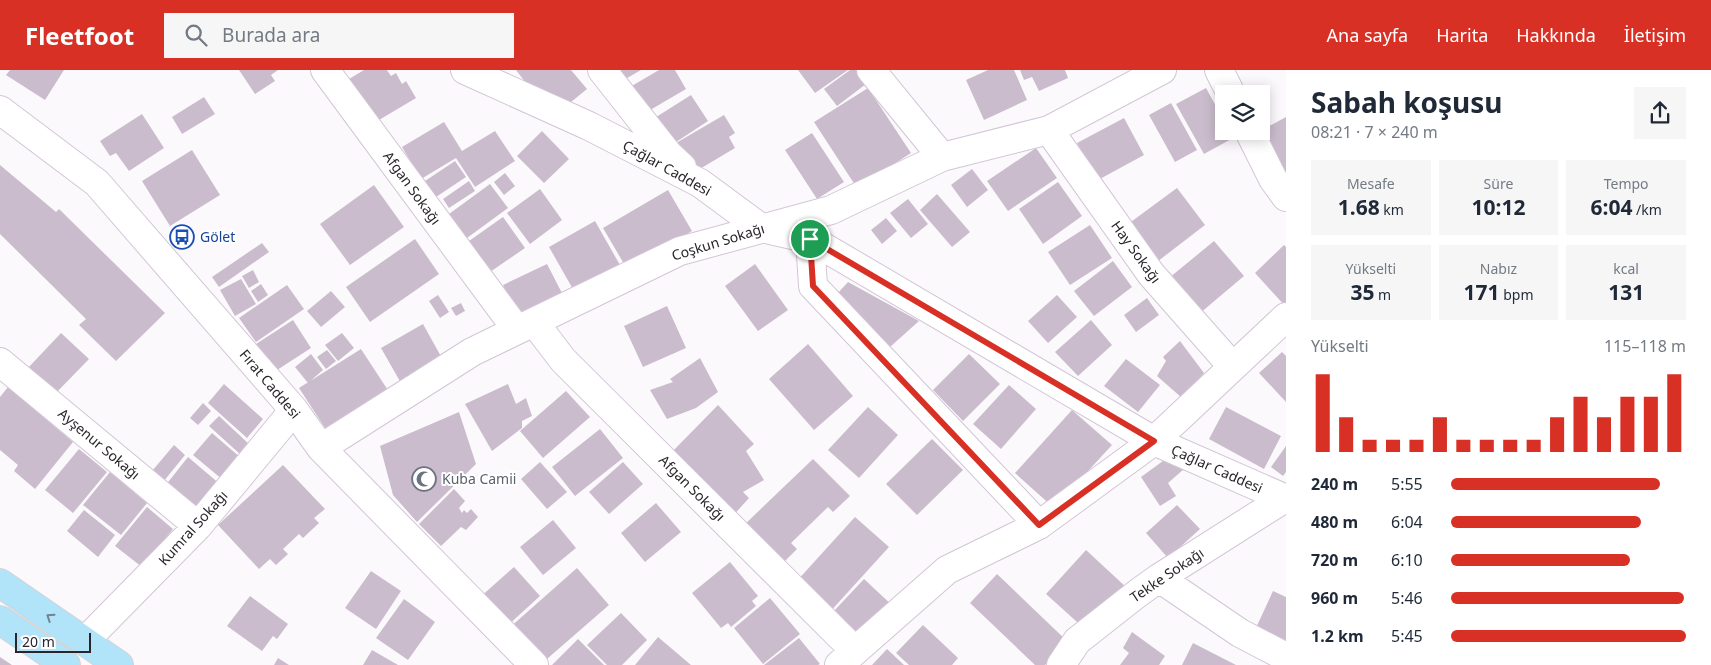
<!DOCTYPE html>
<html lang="tr">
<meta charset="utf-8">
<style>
body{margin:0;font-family:"Noto Sans",sans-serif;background:#f6f6f7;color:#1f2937;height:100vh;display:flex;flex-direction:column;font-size:19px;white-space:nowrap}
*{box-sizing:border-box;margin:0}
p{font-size:16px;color:#747a83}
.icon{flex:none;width:28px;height:28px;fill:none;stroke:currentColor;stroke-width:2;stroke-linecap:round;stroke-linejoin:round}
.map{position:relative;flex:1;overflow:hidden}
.side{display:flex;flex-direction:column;background:#fff;width:425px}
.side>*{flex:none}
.controls{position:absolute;left:1215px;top:15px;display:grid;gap:10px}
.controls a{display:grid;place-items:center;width:55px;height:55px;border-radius:0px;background:#fff;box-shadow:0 2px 12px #0003;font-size:25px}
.scale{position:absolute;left:15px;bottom:12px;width:76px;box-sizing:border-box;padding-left:5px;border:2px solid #2a252b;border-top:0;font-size:14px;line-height:18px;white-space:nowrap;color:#2a252b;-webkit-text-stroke:4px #fff;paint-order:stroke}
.pin{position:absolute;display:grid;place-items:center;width:42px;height:42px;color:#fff;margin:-21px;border:2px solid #fff;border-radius:50%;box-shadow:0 1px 5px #0007}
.round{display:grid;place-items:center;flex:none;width:52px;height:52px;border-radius:0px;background:#f6f6f7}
.head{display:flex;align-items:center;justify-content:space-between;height:85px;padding:0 25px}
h1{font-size:28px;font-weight:700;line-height:38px}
.figures{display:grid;grid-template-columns:repeat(3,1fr);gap:8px;height:85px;padding:5px 25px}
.figures div{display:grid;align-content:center;border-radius:0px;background:#f6f6f7;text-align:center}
.figures b{font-size:21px;font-weight:700}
.figures small{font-size:14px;font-weight:400}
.figures p{font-size:14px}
.chart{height:140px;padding:10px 25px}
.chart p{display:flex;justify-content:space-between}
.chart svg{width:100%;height:90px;margin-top:5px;stroke:#d93025;stroke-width:6}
ul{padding:0 25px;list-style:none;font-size:16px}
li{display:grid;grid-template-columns:80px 60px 1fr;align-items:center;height:38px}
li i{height:12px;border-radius:6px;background:#d93025}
header{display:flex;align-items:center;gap:30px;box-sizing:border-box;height:70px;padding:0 25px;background:#d93025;color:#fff}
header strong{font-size:24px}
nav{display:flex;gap:28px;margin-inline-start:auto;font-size:18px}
.search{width:350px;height:45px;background:#f6f6f7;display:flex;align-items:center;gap:12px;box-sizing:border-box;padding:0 18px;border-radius:0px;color:#747a83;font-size:19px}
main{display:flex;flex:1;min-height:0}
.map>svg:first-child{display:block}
.building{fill:#cabccc}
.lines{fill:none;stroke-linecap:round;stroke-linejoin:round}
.minor-casing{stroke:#d3c5d7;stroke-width:30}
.major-casing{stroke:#d4d3d5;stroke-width:30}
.minor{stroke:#fff;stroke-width:28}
.major{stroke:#b1e3f9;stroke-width:28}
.oneway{stroke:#6e8492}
.route-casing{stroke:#fff;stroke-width:10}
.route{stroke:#d93025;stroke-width:6}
.labels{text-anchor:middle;stroke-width:4;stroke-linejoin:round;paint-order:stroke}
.street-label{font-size:14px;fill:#2a252b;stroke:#fff}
.transit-label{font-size:14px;fill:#164399;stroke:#fff;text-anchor:start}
.worship-label{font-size:14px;fill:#5b616d;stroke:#fff;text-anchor:start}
</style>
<header>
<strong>Fleetfoot</strong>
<div class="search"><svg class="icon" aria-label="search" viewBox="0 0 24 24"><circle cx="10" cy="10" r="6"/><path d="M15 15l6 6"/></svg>Burada ara</div>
<nav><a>Ana sayfa</a><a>Harita</a><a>Hakkında</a><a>İletişim</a></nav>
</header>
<main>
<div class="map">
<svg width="1286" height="595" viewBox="0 0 1286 595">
<rect width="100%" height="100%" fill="#fcf9fd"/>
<path class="building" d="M10 0H64L45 30 6 5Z
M239 0H278L271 5 275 11 255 24Z
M364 0H387L391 6 396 3 402 14 406 11 416 28 374 53 349 9Z
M516 0H571L587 19 560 41 542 34Z
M616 0H641L622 11Z
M659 0H675L686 19 645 43 630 17Z
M798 0H848L815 23Z
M850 0H861L870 11 837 36 824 19Z
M988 0H1014L1027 30 984 50 966 10Z
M1020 0H1065L1068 8 1039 21 1032 7 1024 10Z
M868 18 911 83 857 118 814 52Z
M1206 18 1224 51V61H1230L1233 68 1204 84 1176 34Z
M691 25 708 51 670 76 653 49Z
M204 27 215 44 182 64 172 47Z
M1171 33 1197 80 1175 92 1149 45Z
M142 44 164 78 129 101 116 83 110 86 100 71Z
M724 45 735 63 729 67 735 78 693 103 676 73Z
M1286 47V103L1262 60Z
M1124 48 1144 85 1098 110 1077 73Z
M444 52 462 81 495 61 515 91 475 117 456 88 421 109 402 77Z
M542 61 569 89 544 113 517 86Z
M812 63 844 112 817 129 785 80Z
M1036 78 1057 108 1008 141 987 111Z
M192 80 220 125 170 156 142 111Z
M455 91 466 107 433 129 422 113Z
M0 95 56 142 59 139 165 243 116 291 79 255 86 249 0 164Z
M972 99 988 120 967 137 951 115Z
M505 103 515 116 504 125 494 112Z
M469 111 475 121 449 138 443 129Z
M1058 112 1082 146 1043 174 1019 139Z
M490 114 508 138 467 168 449 144Z
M374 115 404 157 350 195 320 154Z
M1177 118 1205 155 1153 195 1124 157Z
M540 119 562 150 530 174 507 143Z
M668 120 692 161 627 199 603 158Z
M937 124 970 162 952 177 920 140Z
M908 129 928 154 911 168 890 143Z
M503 147 525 178 490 202 469 171Z
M886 148 897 161 882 174 871 160Z
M595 151 620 195 574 221 549 177Z
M1090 155 1112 188 1070 215 1048 182Z
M415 169 439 204 370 252 346 217Z
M1214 171 1244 206 1199 244 1169 208Z
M262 173 269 182 219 217 212 207Z
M1284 175 1286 177V237L1255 203Z
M1113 191 1132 217 1094 246 1074 221Z
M547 194 565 229 520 251 503 215Z
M755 194 788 240 758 261 725 216Z
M253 200 259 212 249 218 242 206Z
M241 209 256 234 235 246 220 220Z
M848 212 919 251 890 277 837 224Z
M261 214 268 225 258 232 251 221Z
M287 215 304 239 256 272 239 248Z
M331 221 345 237 321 257 307 241Z
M438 225 449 242 440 248 429 231Z
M1057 225 1077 247 1048 273 1028 251Z
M1147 228 1159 245 1136 262 1124 245Z
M461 233 465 241 456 246 451 238Z
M667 236 686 278 643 297 624 256Z
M293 250 311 278 274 302 256 274Z
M1091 250 1112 275 1078 306 1055 282Z
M423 254 443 290 401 313 381 278Z
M61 263 89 289 55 324 27 299Z
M342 263 354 278 338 291 325 275Z
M1180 271 1204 303 1182 328 1157 306 1166 291 1163 287Z
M808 274 853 326 814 360 769 309Z
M361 279 393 328 331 367 299 318Z
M327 280 336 291 326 299 317 287Z
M1282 282 1286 286V332L1259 303Z
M311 284 323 300 308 313 295 297Z
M969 284 1000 314 963 351 933 320Z
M700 288 718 322 696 338 667 349 650 320 673 312 670 309Z
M1126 289 1160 315 1138 342 1104 316Z
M224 314 263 349 247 368 208 333Z
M508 314 516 334 526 328 532 346 522 351V358L492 381 465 334Z
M1009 315 1036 339 1001 379 973 354Z
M8 317 73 372 35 419 14 401 18 395 0 380V327Z
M566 321 590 347 543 388 520 361Z
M203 333 211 341 198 355 190 348Z
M718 335 754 374 746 381 764 410 743 422 749 428 730 449 669 385Z
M868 337 898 365 859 408 828 380Z
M1226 337 1281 366 1264 399 1209 369Z
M1072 340 1112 375 1054 438 1015 403Z
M459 342 476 394 417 452 393 425 380 376Z
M219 346 250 375 241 385 209 356Z
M600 359 623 388 575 426 552 397Z
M212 363 241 388 223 410 193 385Z
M932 369 963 400 917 445 886 414Z
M174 375 185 385 159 417 147 407Z
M1286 376V402L1283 406 1271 397Z
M79 379 107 402 73 443 45 420Z
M188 387 221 415 194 447 161 421Z
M1167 388 1184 399 1168 413 1176 426 1160 436 1141 407Z
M813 389 850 426 833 442 828 437 791 473 797 479 780 496 742 457Z
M540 392 567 422 547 439 521 409Z
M623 392 643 414 609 444 589 422Z
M283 395 325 439 314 448 319 453 303 468 299 464 283 479 288 484 276 495 270 489 259 499 218 455Z
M110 402 147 433 121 465 83 435Z
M454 419 465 431 459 438 462 443 464 440 467 443 471 439 478 447 466 460 461 457 441 476 419 454Z
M656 433 681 462 645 492 621 463Z
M1177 435 1200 459 1168 488 1146 463Z
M147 437 173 459 142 497 115 476Z
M84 440 115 465 98 487 67 461Z
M855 447 889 477 828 544 795 513Z
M553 450 576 478 543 505 520 477Z
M1086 480 1127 518 1087 561 1046 524Z
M730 492 758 526 752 531 756 536 731 557 728 553 721 558 692 523Z
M514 497 540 526 505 558 478 529Z
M577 498 609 535 540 595 508 559Z
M371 501 401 521 376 559 345 538Z
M997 504 1067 571 1045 595H1035L970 533Z
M864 509 894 537 863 569 833 542Z
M1273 521 1286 527V575L1255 560Z
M250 526 288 554 277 569 273 566 262 581 227 556Z
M770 528 800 564 763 594 734 558Z
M404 529 435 552 408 590 376 568Z
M621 543 647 570 622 595H607L587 575Z
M923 555 958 588 952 595H909L896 583Z
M1132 562 1165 586 1159 595H1120L1129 583 1123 578Z
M658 567 691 595H635Z
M799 568 820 594 818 595H764Z
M578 569 604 595H552Z
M1193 573 1236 595H1182Z
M887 579 904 595H872Z
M372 580 398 595H363Z
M0 587 12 595H0Z
M278 588 289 595H274Z"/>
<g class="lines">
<g class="minor-casing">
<path id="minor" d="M325 0 517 260
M465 0 589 56 700 113 761 158 810 169 1154 371 1286 429
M602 0 668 84 682 97
M871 0 942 87
M1219 0 1231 24
M0 40 97 113 294 340 321 378 534 595
M1049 60 1151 204 1232 296
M1249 61 1273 109 1286 127
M810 169 813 216 1039 455
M534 252 563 290 855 581
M0 292 198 456
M321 378 472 282 680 181 831 140 942 87 1049 60 1162 0
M1159 508 1240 563 1286 587
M85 571 198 456 294 340
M839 595 947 500 1039 455 1154 371 1286 247
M1061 595 1077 571 1138 523 1159 508 1285 428"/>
</g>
<g class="major-casing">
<path id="major" d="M0 513 119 595
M0 550 66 595"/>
</g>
<use href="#minor" class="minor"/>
<use href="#major" class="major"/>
</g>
<defs><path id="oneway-chevron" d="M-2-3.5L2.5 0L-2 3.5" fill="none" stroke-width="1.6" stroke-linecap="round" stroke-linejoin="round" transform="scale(1.25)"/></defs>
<use class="oneway" href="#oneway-chevron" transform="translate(50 547) rotate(-146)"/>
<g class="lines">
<g class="route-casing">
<path id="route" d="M810 169 1154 371 1039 455 813 216Z"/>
</g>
<use href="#route" class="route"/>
</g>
<defs>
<g id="bus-ring" transform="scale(1.25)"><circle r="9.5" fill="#fff" stroke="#1a4fb4" stroke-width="1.5"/><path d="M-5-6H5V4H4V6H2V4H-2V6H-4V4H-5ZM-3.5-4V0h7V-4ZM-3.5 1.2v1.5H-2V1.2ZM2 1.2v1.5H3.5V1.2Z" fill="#1a4fb4"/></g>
<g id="mosque-ring" transform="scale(1.25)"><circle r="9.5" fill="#fff" stroke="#6b7280" stroke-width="1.5"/><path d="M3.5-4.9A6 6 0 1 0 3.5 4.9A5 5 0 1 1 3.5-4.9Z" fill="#6b7280"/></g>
</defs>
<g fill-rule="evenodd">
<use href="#bus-ring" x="182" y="167"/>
<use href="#mosque-ring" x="424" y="409"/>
</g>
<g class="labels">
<g class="street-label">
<text transform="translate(667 98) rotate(29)" y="5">Çağlar Caddesi</text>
<text transform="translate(412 118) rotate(54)" y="5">Afgan Sokağı</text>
<text transform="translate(718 172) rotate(-17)" y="5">Coşkun Sokağı</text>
<text transform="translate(1136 182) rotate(54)" y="5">Hay Sokağı</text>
<text transform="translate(270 314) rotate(50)" y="5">Fırat Caddesi</text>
<text transform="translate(99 374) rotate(40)" y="5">Ayşenur Sokağı</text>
<text transform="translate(1217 399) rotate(24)" y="5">Çağlar Caddesi</text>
<text transform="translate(692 418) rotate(45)" y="5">Afgan Sokağı</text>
<text transform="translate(193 458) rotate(-48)" y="5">Kumral Sokağı</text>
<text transform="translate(1167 505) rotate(-34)" y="5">Tekke Sokağı</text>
</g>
<g class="transit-label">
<text x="200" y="172">Gölet</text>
</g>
<g class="worship-label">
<text x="442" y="414">Kuba Camii</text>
</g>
</g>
</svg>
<div class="controls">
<a><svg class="icon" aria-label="layers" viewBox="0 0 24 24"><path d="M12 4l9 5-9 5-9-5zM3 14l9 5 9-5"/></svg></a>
</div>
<div class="scale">20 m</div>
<div class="pin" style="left:810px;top:169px;background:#1e9e55"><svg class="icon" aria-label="arrive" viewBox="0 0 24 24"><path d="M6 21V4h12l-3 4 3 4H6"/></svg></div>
</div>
<section class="side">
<div class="head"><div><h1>Sabah koşusu</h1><p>08:21 · 7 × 240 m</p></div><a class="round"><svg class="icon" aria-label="share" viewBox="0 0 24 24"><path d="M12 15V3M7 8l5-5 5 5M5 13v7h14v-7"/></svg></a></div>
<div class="figures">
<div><p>Mesafe</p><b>1.68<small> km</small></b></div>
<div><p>Süre</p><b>10:12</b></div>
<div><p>Tempo</p><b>6:04<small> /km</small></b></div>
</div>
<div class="figures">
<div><p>Yükselti</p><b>35<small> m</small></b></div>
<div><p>Nabız</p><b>171<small> bpm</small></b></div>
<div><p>kcal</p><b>131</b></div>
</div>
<div class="chart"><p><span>Yükselti</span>115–118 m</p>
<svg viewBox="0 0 160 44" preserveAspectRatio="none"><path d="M5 44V6M15 44V27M25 44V38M35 44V38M45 44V38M55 44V27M65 44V38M75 44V38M85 44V38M95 44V38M105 44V27M115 44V17M125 44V27M135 44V17M145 44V17M155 44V6"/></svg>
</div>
<ul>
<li><b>240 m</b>5:55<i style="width:89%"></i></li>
<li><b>480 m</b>6:04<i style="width:81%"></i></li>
<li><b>720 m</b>6:10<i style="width:76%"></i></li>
<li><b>960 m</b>5:46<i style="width:99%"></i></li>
<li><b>1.2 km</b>5:45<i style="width:100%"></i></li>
</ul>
</section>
</main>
